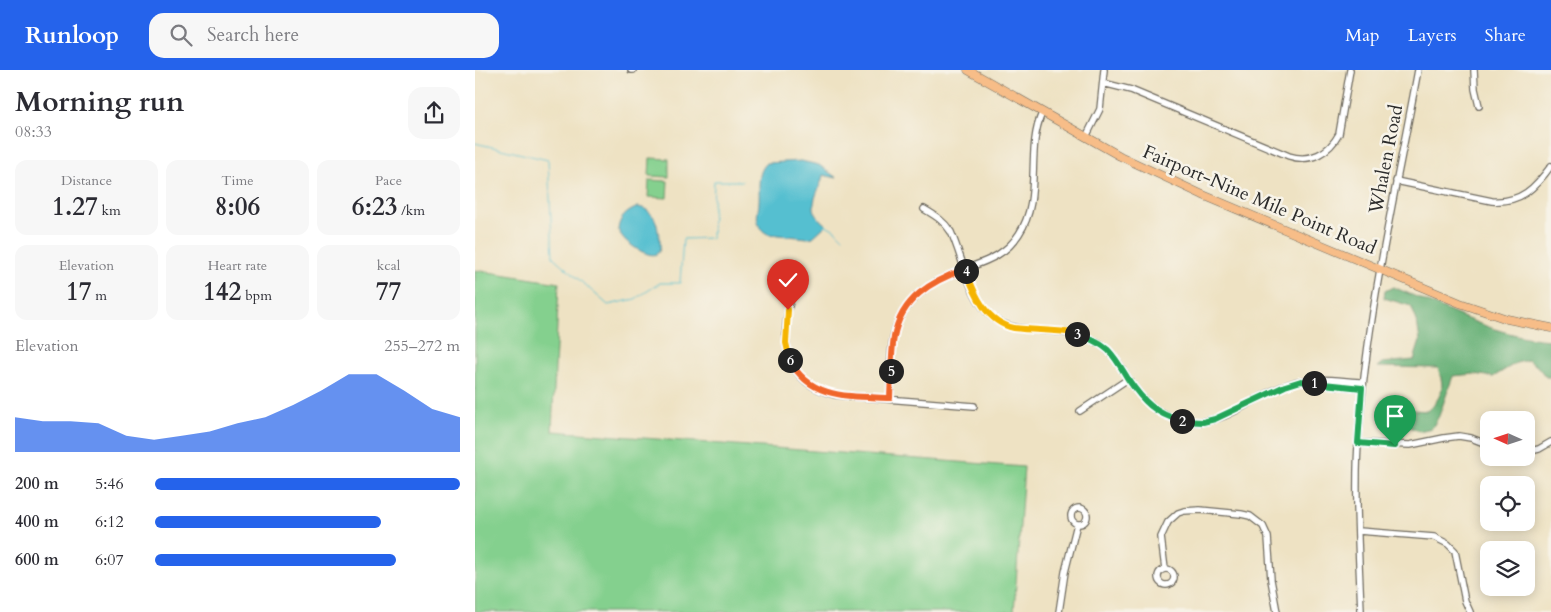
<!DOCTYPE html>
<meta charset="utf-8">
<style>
body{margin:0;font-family:Cardo,serif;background:#f7f7f7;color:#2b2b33;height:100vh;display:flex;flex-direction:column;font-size:19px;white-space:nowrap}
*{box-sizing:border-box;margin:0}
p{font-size:16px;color:#7c7c81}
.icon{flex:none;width:28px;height:28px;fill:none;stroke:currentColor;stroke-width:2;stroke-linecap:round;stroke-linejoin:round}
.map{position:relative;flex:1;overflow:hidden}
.panel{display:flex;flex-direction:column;background:#fff;width:475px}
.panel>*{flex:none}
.needle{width:32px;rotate:273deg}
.controls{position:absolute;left:1005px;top:341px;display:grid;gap:10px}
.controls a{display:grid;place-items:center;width:55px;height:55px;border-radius:10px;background:#fff;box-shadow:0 2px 12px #0003;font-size:25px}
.pin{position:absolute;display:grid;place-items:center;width:42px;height:42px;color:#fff;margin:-51px -21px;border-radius:50% 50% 50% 0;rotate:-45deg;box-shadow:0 0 5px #0007}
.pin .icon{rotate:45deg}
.km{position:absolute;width:25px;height:25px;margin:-12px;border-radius:50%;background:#222;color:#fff;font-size:14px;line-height:25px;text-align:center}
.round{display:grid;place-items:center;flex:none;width:52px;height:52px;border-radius:15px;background:#f7f7f7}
.head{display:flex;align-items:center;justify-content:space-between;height:85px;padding:0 15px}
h1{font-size:28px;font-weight:800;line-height:38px}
.metrics{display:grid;grid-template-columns:repeat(3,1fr);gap:8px;height:85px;padding:5px 15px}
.metrics div{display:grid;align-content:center;border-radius:12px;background:#f7f7f7;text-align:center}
.metrics b{font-size:25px;font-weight:800}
.metrics small{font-size:14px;font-weight:400}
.metrics p{font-size:14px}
.chart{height:140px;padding:10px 15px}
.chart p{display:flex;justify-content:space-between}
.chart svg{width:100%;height:90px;margin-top:5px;fill:#2563eb;opacity:.7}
ul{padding:0 15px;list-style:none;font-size:16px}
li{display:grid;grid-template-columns:80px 60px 1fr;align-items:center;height:38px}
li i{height:12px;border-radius:6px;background:#2563eb}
header{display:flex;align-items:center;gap:30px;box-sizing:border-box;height:70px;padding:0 25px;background:#2563eb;color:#fff}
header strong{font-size:24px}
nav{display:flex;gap:28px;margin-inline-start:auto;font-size:18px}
.search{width:350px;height:45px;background:#f7f7f7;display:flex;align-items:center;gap:12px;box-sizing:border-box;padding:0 18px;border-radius:15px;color:#7c7c81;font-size:19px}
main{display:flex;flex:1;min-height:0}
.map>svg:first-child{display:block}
.green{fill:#84d08e;stroke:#587e5c}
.forest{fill:#6bb279;stroke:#4b6e52}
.water{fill:#55bfd0;stroke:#40757e}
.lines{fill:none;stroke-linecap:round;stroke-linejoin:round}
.stream{stroke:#55bfd0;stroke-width:1}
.minor-casing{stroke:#6f6b60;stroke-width:8}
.major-casing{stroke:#6f6b60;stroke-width:9}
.minor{stroke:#fff;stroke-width:5.5}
.major{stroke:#f7bd88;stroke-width:8}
.split-1-casing{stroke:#fff;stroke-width:10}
.split-2-casing{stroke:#fff;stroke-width:10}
.split-3-casing{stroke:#fff;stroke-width:10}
.split-4-casing{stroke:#fff;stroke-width:10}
.split-5-casing{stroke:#fff;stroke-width:10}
.split-6-casing{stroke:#fff;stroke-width:10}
.split-7-casing{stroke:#fff;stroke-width:10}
.split-1{stroke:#22a559;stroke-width:6}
.split-2{stroke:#22a559;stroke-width:6}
.split-3{stroke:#22a559;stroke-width:6}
.split-4{stroke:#f5b400;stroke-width:6}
.split-5{stroke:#f0652b;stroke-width:6}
.split-6{stroke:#f0652b;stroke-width:6}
.split-7{stroke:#f5b400;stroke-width:6}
.labels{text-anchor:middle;stroke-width:5;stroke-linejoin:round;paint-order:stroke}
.street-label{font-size:19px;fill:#2b2b2b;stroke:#f7f3e8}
</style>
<header>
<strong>Runloop</strong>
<div class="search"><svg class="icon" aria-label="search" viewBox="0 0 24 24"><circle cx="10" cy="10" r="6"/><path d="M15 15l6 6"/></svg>Search here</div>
<nav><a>Map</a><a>Layers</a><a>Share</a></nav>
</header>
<main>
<section class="panel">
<div class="head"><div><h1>Morning run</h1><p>08:33</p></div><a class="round"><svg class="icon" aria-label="share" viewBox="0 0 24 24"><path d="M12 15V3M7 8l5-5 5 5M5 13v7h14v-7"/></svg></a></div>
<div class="metrics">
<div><p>Distance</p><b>1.27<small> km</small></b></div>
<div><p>Time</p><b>8:06</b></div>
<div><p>Pace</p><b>6:23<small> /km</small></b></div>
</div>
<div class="metrics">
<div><p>Elevation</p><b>17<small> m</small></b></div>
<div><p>Heart rate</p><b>142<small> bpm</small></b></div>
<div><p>kcal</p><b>77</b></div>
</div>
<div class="chart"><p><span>Elevation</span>255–272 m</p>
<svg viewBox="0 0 160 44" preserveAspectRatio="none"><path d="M0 44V27L10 29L20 29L30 30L40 36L50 38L60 36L70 34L80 30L90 27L100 21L110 14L120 6L130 6L140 14L150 23L160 27V44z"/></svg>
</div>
<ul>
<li><b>200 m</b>5:46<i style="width:100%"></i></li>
<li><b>400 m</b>6:12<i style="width:74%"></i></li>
<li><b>600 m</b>6:07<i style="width:79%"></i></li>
</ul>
</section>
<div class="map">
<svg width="1076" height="542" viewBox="0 0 1076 542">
<rect width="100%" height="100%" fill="#f7f3e8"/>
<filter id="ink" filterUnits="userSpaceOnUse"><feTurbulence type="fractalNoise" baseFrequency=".02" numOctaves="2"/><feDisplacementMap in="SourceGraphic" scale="10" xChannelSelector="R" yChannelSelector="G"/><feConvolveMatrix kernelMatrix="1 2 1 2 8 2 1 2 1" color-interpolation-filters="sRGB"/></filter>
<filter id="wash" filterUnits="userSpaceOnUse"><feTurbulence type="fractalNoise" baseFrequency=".0096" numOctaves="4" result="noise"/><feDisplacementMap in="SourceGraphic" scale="20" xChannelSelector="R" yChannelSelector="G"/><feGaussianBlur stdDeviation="1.12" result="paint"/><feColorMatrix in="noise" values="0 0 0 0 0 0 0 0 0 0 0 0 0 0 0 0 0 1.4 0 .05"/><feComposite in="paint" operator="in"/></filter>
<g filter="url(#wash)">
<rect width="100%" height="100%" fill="#eee2c3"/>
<path class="green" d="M175 88 194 89V107L174 106Z
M174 110 193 111 192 128 173 127Z
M0 200 84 213 77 361 549 397 539 542H0Z"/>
<path class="forest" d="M918 217C970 238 1020 267 1076 270V307H1071L1062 296 1053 290 1041 293 1018 307 1000 304 978 306 964 346 957 358 944 361 929 355 927 342 939 340 952 341C968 326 970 318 963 298L902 297 907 293 939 290 945 271 942 251 936 236 909 228 910 221Z"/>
<path class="water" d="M326 91 344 95 362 108 348 105C344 125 328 137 351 155L338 167 333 168 293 164C288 162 284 157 283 152 281 146 284 138 284 132 285 119 281 103 292 93Z
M163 137C168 138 172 139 176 144 181 148 182 155 183 161 189 184 183 191 162 179 154 174 148 169 143 160 144 148 151 142 163 137Z"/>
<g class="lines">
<path class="stream" d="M0 73 73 90 78 187 133 235 160 229 185 213H205L208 169 237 168 239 111H267
M351 155 360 160 368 168"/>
</g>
</g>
<g filter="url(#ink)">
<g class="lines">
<g class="minor-casing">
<path id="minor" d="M156 0H158
M999 0 1000 19 1004 36
M628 13 656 20 814 86C835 93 854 83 864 64L875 0
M611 67 625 39 629 0
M921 111 1017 131C1046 133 1060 118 1076 96
M449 139C461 146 469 151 476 162 488 189 494 227 517 247 544 269 593 252 626 275 638 283 645 295 652 307 667 331 687 351 718 352 756 353 785 321 820 312 842 307 866 311 888 312
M316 228C304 272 310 313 361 325L499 336
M838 313 887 318
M415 328C416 308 414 284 419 264 429 226 460 209 495 197 515 190 532 183 544 164 568 128 550 81 567 43
M605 341 653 309
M883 373 935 375 969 368 984 366 996 368 1014 375
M1051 382 1064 379 1076 372
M596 446a8 8 0 1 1 16 0a8 8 0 1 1-16 0Z
M884 461 959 467 973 474 980 481 990 531 995 542
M683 507a8 8 0 1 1 16 0a8 8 0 1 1-16 0Z
M690 499 686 467 693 452 703 443 709 441 725 440 766 444 775 446 788 456 793 467 796 510 802 542
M584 542 590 502 602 454
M886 542C884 483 879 419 884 360 893 238 921 120 943 0"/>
</g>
<g class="major-casing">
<path id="major" d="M493 0 645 86 728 125 985 233 1032 249 1076 258"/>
</g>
<use href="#minor" class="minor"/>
<use href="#major" class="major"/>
</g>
</g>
<g class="lines" filter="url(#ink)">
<g class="split-1-casing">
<path id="split-1" d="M839 313 887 318 883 373 920 376"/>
</g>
<g class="split-2-casing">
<path id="split-2" d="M707 351 728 352 740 349 810 316 826 311 839 313"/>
</g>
<g class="split-3-casing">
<path id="split-3" d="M602 264C613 268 624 272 633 280 641 288 647 299 653 309 668 331 680 344 707 351"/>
</g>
<g class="split-4-casing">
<path id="split-4" d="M491 201C500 225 511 252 539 258 560 261 581 259 602 264"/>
</g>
<g class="split-5-casing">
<path id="split-5" d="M416 301C417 290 417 278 419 267 426 228 457 211 490 199L491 201"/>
</g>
<g class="split-6-casing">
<path id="split-6" d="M315 290C335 330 376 326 415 328L416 301"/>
</g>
<g class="split-7-casing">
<path id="split-7" d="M313 240 311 273 315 290"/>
</g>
<use href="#split-1" class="split-1"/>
<use href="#split-2" class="split-2"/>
<use href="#split-3" class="split-3"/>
<use href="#split-4" class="split-4"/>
<use href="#split-5" class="split-5"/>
<use href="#split-6" class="split-6"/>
<use href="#split-7" class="split-7"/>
</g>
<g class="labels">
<g class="street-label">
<text transform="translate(910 89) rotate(-79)" y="7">Whalen Road</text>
<text transform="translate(785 129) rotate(23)" y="7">Fairport-Nine Mile Point Road</text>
</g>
</g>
</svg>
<div class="controls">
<a><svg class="needle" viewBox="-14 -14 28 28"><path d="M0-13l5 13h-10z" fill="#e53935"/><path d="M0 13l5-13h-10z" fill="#7c7c81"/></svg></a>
<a><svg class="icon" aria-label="locate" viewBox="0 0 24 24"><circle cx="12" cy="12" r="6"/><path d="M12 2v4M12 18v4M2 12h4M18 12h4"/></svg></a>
<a><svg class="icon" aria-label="layers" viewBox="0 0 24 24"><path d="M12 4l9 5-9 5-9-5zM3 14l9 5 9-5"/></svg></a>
</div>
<div class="pin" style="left:920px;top:376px;background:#1e9e55"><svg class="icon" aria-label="arrive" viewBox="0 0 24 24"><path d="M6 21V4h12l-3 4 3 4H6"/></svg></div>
<div class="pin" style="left:313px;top:240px;background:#d93025"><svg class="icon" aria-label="check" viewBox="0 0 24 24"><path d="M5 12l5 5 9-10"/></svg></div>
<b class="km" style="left:839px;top:313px">1</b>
<b class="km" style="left:707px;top:351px">2</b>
<b class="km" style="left:602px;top:264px">3</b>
<b class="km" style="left:491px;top:201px">4</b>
<b class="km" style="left:416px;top:301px">5</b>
<b class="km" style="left:315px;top:290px">6</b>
</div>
</main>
